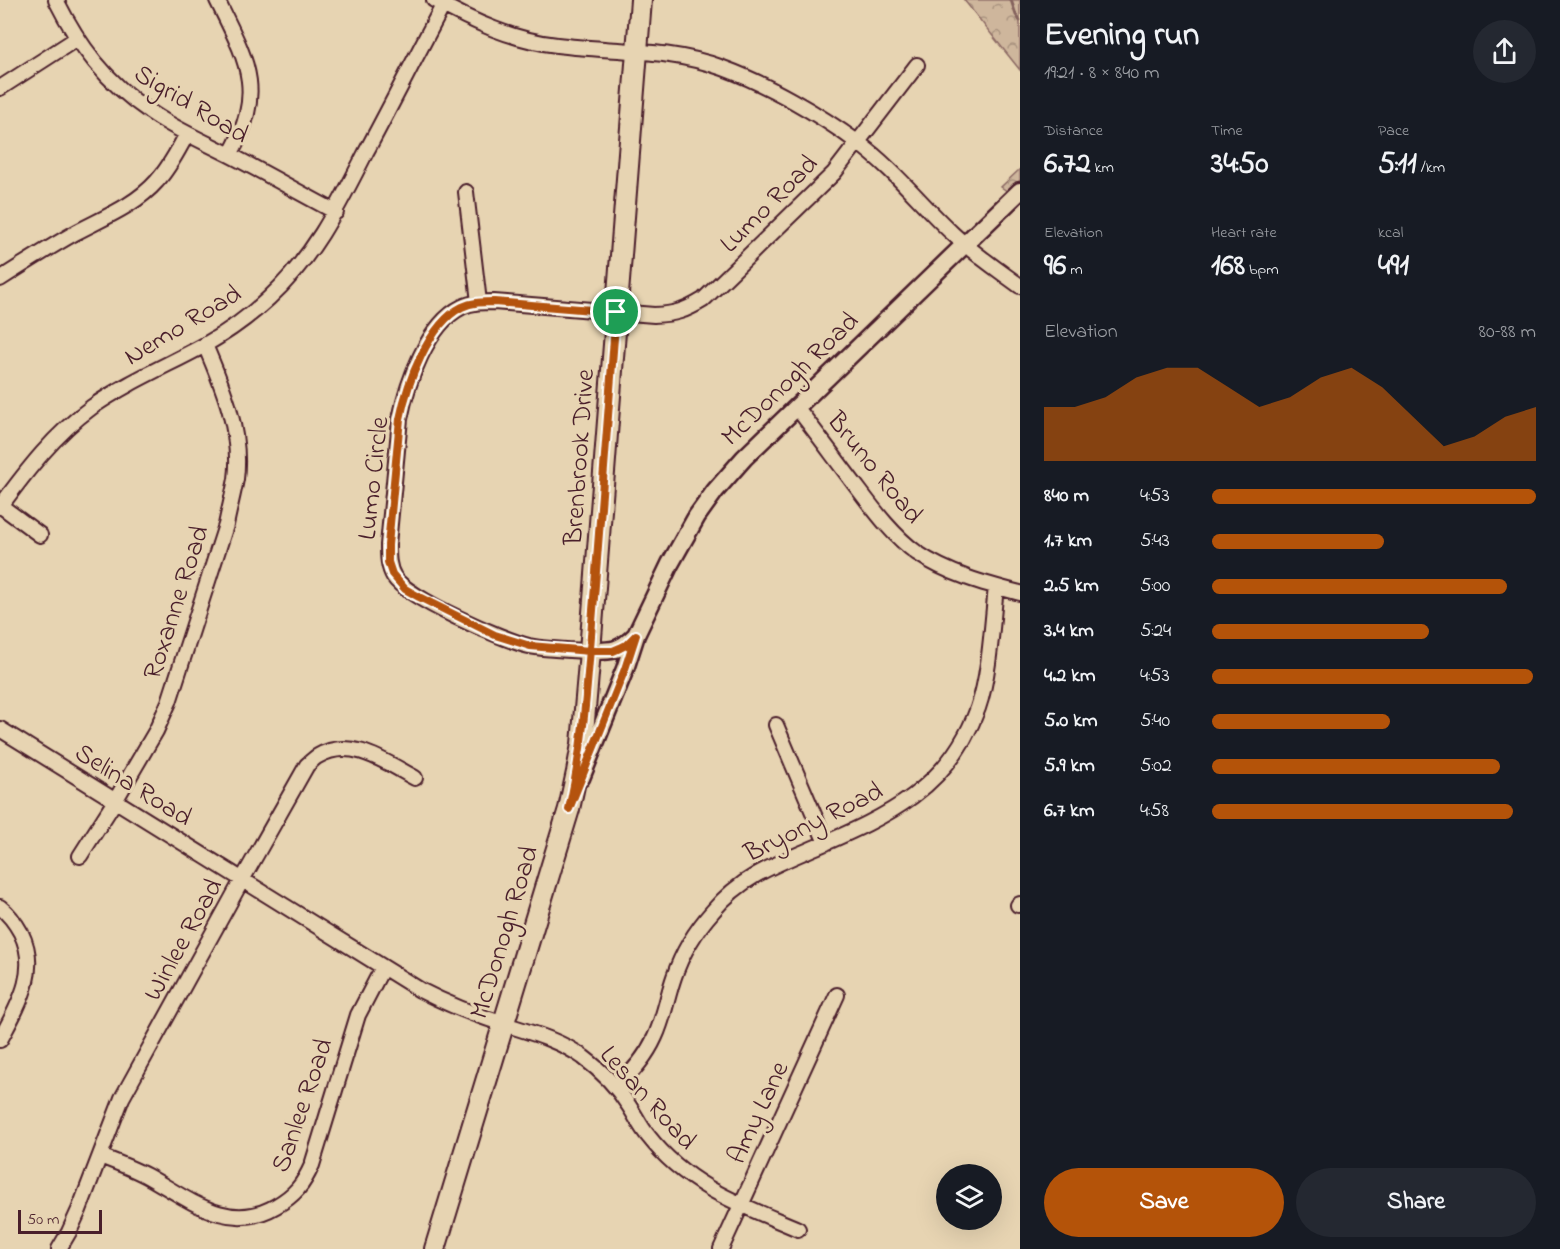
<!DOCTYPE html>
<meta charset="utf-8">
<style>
body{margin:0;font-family:"Indie Flower",sans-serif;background:#242831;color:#f1f3f6;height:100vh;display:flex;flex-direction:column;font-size:22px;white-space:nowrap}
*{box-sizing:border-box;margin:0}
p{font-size:20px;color:#9ea1a6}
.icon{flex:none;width:33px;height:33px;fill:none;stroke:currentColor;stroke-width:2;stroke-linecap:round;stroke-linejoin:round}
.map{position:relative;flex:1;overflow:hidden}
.panel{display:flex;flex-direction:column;background:#171b24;width:540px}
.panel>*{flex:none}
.controls{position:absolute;left:936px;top:1164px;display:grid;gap:12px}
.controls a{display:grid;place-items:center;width:66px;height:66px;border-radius:50%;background:#171b24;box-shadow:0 6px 24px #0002;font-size:30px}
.scale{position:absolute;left:18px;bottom:15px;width:84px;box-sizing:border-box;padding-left:6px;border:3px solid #4a1f2b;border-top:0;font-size:16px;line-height:21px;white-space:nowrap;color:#4a1f2b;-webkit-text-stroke:4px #e7d4b2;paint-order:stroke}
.pin{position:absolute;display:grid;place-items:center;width:51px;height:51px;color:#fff;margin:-26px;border:3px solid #fff;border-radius:50%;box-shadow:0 2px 6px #0007}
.round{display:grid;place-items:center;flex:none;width:63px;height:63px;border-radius:32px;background:#242831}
.head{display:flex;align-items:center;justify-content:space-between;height:102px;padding:0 24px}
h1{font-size:33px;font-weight:700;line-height:45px}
.figures{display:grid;grid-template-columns:repeat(3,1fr);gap:9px;height:102px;padding:6px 24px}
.figures div{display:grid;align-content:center}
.figures b{font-size:30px;font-weight:700}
.figures small{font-size:16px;font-weight:400}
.figures p{font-size:16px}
.chart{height:168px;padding:12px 24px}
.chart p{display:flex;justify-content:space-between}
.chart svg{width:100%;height:108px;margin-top:6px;fill:#b45309;opacity:.7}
.primary-button{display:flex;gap:12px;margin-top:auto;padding:12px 24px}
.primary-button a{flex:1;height:69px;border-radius:36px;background:#b45309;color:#fff;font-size:24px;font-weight:700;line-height:69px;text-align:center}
.primary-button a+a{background:#242831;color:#f1f3f6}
ul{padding:0 24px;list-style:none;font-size:20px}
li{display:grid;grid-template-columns:96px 72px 1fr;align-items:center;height:45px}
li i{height:15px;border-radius:8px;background:#b45309}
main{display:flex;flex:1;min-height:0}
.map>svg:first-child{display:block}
.park{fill:url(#park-crowns);stroke:#8c6a64;stroke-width:1.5}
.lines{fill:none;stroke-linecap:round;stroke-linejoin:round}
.stream{stroke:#84625d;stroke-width:3}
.minor-casing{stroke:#4a1f2b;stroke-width:18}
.tertiary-casing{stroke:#4a1f2b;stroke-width:21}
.secondary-casing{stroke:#4a1f2b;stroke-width:24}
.minor{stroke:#e7d4b2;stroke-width:14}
.tertiary{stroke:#e7d4b2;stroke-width:16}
.secondary{stroke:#e7d4b2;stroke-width:20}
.route-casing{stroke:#fff;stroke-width:12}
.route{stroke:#b45309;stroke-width:8}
.labels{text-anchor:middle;stroke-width:6;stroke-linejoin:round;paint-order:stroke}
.street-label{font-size:27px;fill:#4a1f2b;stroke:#e7d4b2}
</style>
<main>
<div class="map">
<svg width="1020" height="1249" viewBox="0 0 1020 1249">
<defs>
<pattern id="park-crowns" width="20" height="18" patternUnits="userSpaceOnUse" patternTransform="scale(1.5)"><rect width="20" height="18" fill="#ceb69c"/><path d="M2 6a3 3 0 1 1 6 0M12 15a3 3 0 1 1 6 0" fill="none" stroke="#a9937f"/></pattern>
</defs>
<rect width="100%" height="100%" fill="#e7d4b2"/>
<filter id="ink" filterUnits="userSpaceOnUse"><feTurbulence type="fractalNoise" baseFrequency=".0167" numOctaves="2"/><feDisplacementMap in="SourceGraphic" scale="12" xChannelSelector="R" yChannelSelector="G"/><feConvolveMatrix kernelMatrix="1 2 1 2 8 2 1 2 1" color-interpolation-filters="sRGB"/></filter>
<g filter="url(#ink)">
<path class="park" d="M964 0H1020V70Z
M1020 169V200L1001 187Z"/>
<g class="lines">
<path class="stream" d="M1011 0 1016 15 1020 21"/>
<g class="minor-casing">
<path id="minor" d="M56 0C79 46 106 82 149 111 174 129 203 141 230 155 265 173 300 193 336 212
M217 0C247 61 266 90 230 155
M434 0C473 22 513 40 557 45 612 52 669 48 723 68 767 84 819 114 857 142 893 168 920 203 952 233 973 253 997 269 1020 286
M0 88 76 39
M466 192 479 302
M0 279C25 263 50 247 75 233 103 218 136 205 157 181 170 167 178 150 187 134
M797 408C816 432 834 457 853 482 872 507 891 534 917 553 948 574 985 584 1020 593
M1 506 40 535
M0 507C27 470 55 434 92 407 126 383 166 366 203 346 226 333 249 317 269 298 315 255 338 207 366 152 393 102 419 50 446 0
M590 651C570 650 549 650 529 646 503 640 407 598 394 577 388 567 388 556 388 545L400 419C407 384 427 324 462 307 472 302 483 302 494 302L654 315C675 314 685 311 703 300L834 173 917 65
M776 725 826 843
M0 729 420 990C447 1004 475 1015 504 1024 532 1033 559 1040 583 1057 600 1070 616 1085 627 1103 635 1114 640 1127 649 1137 688 1187 742 1205 798 1229
M80 856 115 801 156 731 169 702 226 525C229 510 233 495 236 479 242 432 223 387 205 345
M1018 905 1020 904
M0 907C9 914 15 922 21 933 40 971 18 1006 0 1040
M616 1087C632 1073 646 1057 655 1037 664 1018 667 997 674 977 682 953 696 930 713 911 741 877 776 864 816 847 888 816 949 788 978 708 990 673 992 623 996 587
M100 1156C116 1162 132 1168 147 1176 187 1198 229 1234 276 1206 295 1195 303 1185 312 1165L358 1015 383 967
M59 1249 69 1232 79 1210 122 1098 242 880 307 765C311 762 314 758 318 756 351 736 387 763 415 778
M721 1249 837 995"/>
</g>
<g class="tertiary-casing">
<path id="tertiary" d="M590 651C611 651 619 652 635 636
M581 778 625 669 636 635 670 564 697 516 715 491 744 458 1020 191"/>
</g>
<g class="secondary-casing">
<path id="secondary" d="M435 1249 569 809 577 772 582 744 590 651 641 0"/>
</g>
<use href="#minor" class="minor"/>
<use href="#tertiary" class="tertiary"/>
<use href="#secondary" class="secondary"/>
</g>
</g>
<g class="lines" filter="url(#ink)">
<g class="route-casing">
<path id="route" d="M616 312C609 407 601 502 594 598 588 669 585 740 569 809L625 669 636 635 626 645 620 648 613 651H590L530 646 495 635 419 597 405 589 392 574 388 562V545L400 419C407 384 428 324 462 307 472 302 483 302 494 302L616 312"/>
</g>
<use href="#route" class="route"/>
</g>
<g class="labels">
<g class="street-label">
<text transform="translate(192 103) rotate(31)" y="9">Sigrid Road</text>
<text transform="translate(768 203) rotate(-45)" y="9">Lumo Road</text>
<text transform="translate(182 324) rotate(-31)" y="9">Nemo Road</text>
<text transform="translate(789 378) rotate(-44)" y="9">McDonogh Road</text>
<text transform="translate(578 457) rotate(-86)" y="9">Brenbrook Drive</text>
<text transform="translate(876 467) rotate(51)" y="9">Bruno Road</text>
<text transform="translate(372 478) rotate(-84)" y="9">Lumo Circle</text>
<text transform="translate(175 602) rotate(-72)" y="9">Roxanne Road</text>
<text transform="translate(134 784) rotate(32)" y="9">Selina Road</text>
<text transform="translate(813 821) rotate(-26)" y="9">Bryony Road</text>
<text transform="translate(503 932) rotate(-73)" y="9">McDonogh Road</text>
<text transform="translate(182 939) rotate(-61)" y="9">Winlee Road</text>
<text transform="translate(649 1097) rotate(48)" y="9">Lesan Road</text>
<text transform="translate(301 1105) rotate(-71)" y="9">Sanlee Road</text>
<text transform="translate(757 1112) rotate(-65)" y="9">Amy Lane</text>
</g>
</g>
</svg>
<div class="controls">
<a><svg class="icon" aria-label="layers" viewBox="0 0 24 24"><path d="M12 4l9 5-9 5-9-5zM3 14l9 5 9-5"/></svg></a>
</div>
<div class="scale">50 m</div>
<div class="pin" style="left:616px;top:312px;background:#1e9e55"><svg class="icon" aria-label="arrive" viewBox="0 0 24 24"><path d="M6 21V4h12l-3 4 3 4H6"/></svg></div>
</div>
<section class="panel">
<div class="head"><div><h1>Evening run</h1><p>19:21 · 8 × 840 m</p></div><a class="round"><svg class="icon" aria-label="share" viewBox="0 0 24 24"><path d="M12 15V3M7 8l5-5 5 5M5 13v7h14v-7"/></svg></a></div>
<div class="figures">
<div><p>Distance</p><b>6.72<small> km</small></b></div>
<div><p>Time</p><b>34:50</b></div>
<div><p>Pace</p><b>5:11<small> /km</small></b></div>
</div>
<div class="figures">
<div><p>Elevation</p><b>96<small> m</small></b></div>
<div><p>Heart rate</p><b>168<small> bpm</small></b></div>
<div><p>kcal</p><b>491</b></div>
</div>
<div class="chart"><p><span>Elevation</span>80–88 m</p>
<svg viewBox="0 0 160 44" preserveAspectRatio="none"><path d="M0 44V22L10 22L20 18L30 10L40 6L50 6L60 14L70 22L80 18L90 10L100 6L110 14L120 26L130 38L140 34L150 26L160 22V44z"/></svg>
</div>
<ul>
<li><b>840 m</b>4:53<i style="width:100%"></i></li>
<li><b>1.7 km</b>5:43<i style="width:53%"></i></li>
<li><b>2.5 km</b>5:00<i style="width:91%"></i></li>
<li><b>3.4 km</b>5:24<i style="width:67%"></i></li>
<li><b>4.2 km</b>4:53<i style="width:99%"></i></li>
<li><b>5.0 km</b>5:40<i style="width:55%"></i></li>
<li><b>5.9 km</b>5:02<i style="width:89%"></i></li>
<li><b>6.7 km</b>4:58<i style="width:93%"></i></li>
</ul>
<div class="primary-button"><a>Save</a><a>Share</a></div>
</section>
</main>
